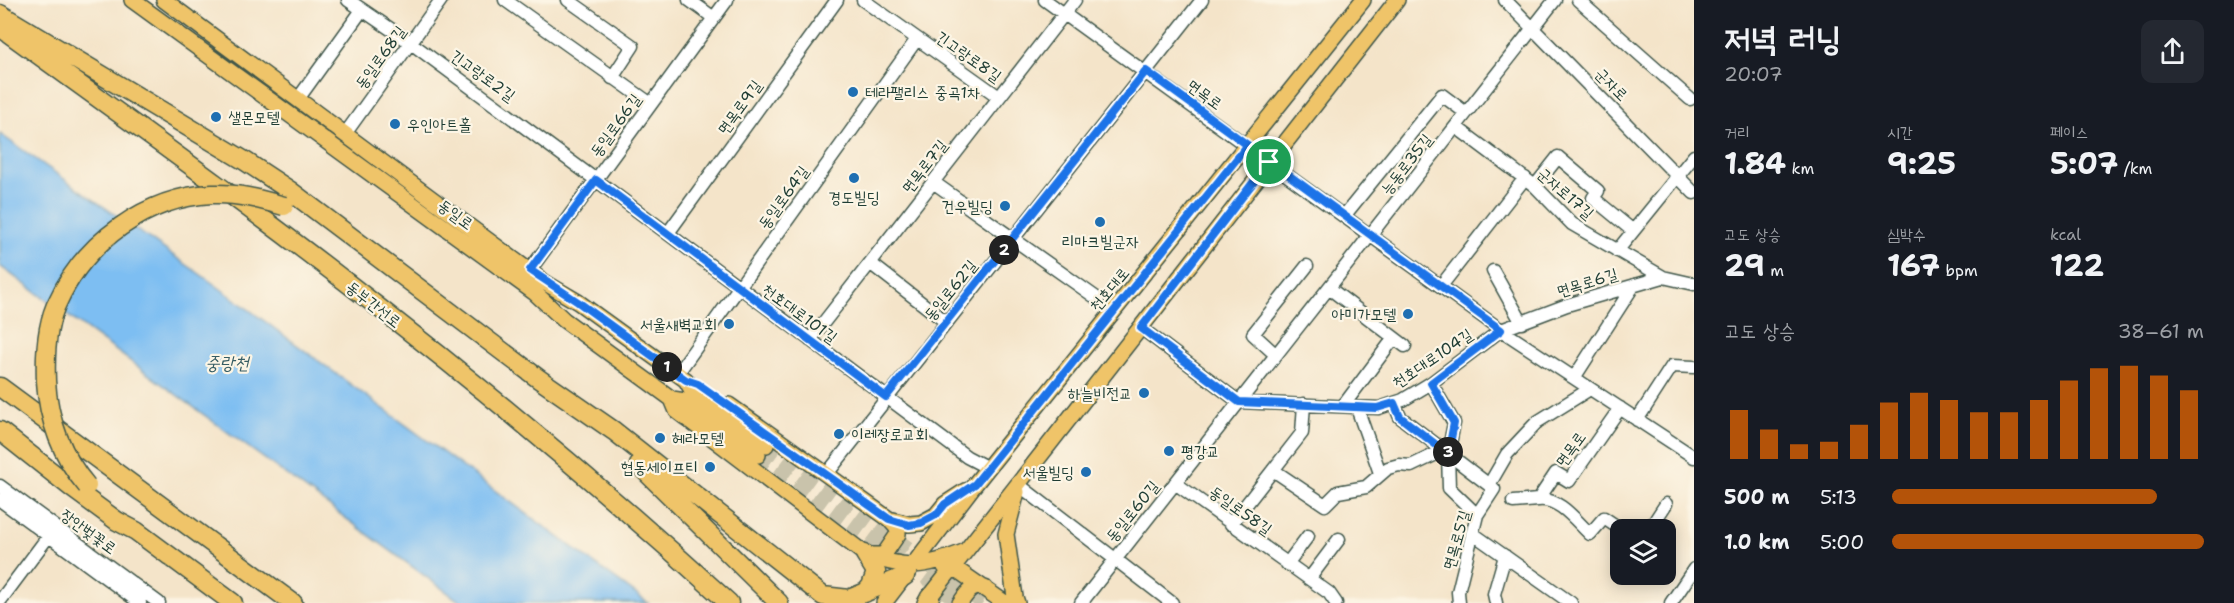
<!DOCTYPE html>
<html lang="ko">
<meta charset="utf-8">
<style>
body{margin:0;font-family:"Shantell Sans","Poor Story",sans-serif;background:#242831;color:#f1f3f6;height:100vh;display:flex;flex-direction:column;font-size:22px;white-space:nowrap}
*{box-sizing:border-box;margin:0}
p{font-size:20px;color:#9ea1a6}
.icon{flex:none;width:33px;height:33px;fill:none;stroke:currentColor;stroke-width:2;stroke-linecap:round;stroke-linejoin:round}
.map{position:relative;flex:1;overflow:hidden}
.sheet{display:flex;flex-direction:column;background:#171b24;width:540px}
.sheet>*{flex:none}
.buttons{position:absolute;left:1610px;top:519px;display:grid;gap:12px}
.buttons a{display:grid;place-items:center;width:66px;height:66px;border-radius:12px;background:#171b24;box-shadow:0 3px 15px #0003;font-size:30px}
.pin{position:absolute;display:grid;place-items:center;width:51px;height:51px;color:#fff;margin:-26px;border:3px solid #fff;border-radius:50%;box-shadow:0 2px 6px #0007}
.km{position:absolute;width:30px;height:30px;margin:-15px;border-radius:50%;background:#222;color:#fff;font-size:16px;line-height:30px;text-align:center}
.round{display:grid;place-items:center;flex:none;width:63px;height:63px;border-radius:12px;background:#242831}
.head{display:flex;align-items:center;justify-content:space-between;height:102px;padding:0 30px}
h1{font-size:33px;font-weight:700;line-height:45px}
.figures{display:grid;grid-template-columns:repeat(3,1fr);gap:9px;height:102px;padding:6px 30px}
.figures div{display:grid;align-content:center}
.figures b{font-size:30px;font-weight:700}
.figures small{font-size:16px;font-weight:400}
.figures p{font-size:16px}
.chart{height:168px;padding:12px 30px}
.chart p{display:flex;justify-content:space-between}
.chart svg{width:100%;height:108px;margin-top:6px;stroke:#b45309;stroke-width:6}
ul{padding:0 30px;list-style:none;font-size:20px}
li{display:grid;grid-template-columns:96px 72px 1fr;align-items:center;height:45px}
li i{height:15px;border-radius:8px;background:#b45309}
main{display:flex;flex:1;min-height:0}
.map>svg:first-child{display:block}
.water{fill:#7dbef2;stroke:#4e7e93;stroke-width:1.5}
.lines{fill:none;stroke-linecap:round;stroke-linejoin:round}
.major-tunnel{stroke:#c9c3ab;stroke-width:15;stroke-dasharray:15 8;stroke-linecap:butt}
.minor-casing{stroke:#3f564a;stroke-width:15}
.major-casing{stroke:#3f564a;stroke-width:18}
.highway-casing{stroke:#3f564a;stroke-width:21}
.minor{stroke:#fff;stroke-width:12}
.major{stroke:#efc469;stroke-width:15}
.highway{stroke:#efc469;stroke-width:18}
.highway-bridge-casing{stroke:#3f564a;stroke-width:21;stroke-linecap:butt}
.highway-bridge{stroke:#efc469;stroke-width:18}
.route-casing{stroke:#fff;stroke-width:12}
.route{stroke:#1a73e8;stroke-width:8}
.poi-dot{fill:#1f6fb2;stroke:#fcf5e5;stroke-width:2}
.labels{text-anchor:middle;stroke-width:4.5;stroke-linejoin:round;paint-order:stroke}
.street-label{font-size:16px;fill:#1f3d34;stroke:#fcf5e5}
.poi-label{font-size:16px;fill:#1f3d34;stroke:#fcf5e5;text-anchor:start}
.water-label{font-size:18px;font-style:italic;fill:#365d64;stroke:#fcf5e5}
</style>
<main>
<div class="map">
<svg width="1694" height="603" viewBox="0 0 1694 603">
<rect width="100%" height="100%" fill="#fcf5e5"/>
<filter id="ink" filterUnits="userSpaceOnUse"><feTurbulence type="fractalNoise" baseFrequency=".0167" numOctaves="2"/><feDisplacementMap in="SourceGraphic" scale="12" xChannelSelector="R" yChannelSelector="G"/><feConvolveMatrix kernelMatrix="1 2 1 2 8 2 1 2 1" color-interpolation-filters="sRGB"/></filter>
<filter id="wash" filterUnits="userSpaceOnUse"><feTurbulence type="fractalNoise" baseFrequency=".008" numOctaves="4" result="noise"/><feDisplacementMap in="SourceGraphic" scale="24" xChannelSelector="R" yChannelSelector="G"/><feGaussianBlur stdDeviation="1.35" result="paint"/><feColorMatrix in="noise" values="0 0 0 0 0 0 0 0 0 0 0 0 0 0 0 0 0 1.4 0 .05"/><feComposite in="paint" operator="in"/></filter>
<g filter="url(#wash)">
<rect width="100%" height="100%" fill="#f4e4c9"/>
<path class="water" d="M0 134 214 284 648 603H462L0 266Z"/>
</g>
<g filter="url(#ink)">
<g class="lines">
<path class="major-tunnel" d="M766 445 983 603
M758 455 961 603"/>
<g class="minor-casing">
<path id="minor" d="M348 0 411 43 596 180 967 457 988 468
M505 0 651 104
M568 0 633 46 612 78
M689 0 714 18
M863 0 999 97
M1045 0 1501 330 1694 457
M1505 0 1694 193
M1578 0 1690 99
M298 99 362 10
M1456 127 1535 186 1572 224 1663 277 1694 284
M345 134 441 0
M933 182 1098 299
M1535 186 1558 157 1598 191 1593 198 1633 231
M1344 216 1442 95 1466 113
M668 233 837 0
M1617 251 1694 156
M870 263 946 322
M530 270 727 0
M1493 271 1522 323
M1441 286 1525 178
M1329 288 1405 346
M1141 328 1239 402 1379 408 1403 400 1431 383 1501 330 1567 305 1663 277
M810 340 1075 0
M1276 355 1253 334 1307 266
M677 374 917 39
M1574 378 1634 285
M1431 383 1454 423 1448 454 1449 488 1477 515
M1394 403 1400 417 1489 485 1507 454 1537 422 1590 389
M1343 406 1394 338
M1357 408 1380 473
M1637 420 1672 366 1694 367
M1273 470 1325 505 1338 492 1366 487 1388 468 1399 465 1411 466 1436 454H1448
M826 475 1202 0
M1175 483 1329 593 1336 603
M1019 485 1172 603
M0 486 159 603
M0 500 140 603
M1538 500C1559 497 1576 521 1590 534L1604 518 1622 530
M1513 502 1538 500 1556 473 1569 481 1620 408
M1231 524 1302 433 1304 404
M1649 530 1666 504
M1472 533 1571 603
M1287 564 1308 536
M1309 579 1339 539
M0 601 53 530
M1081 603 1555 0
M1459 603 1458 592 1477 515 1494 489
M1496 603 1494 594 1505 556
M1671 603 1694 569"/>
</g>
<g class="major-casing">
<path id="major" d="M132 0 535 293 564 320 672 399 685 401 758 455
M164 0 544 282 578 302 686 380 693 392 766 445
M672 399 677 411 865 554C907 570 924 568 966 551
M729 405 889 519 898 529V534L885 553 881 555H868
M1017 492 1006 534 1015 597 1017 603
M889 519 909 524 921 523 936 515 945 504 965 491
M945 567H953L1005 603
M884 603 975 484 1363 0
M925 603 1397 0
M960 603C968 592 971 585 985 588"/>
</g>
<g class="highway-casing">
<path id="highway" d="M0 14 245 161 289 190 539 379 614 431 823 596 849 599 905 576
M0 27C124 117 248 205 368 299 492 395 613 497 729 603
M0 387 293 603
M0 431 72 488 117 521 136 531 233 603
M639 465 779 603
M865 593 871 586 876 572 865 554
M927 603 930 597"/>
</g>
<use href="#minor" class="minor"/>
<use href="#major" class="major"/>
<use href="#highway" class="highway"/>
<g class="highway-bridge-casing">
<path id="highway-bridge" d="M87 486C62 457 48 419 46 381 45 355 46 324 58 301 85 242 147 197 212 194 237 193 260 199 284 206"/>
</g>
<use href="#highway-bridge" class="highway-bridge"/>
</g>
</g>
<g class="lines" filter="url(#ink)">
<g class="route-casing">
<path id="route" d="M1269 162 1247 146 975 484 945 504 936 515 921 523 909 525 889 519 698 384 686 380 578 302 530 270 596 180 886 397 1146 71 1501 330 1431 383 1454 423 1448 454 1400 417 1394 403 1377 408 1239 402 1141 328 1269 162"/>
</g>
<use href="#route" class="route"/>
</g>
<g class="poi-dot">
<circle cx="853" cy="92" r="6"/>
<circle cx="216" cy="117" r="6"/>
<circle cx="395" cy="124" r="6"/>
<circle cx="854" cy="178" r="6"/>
<circle cx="1005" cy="206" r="6"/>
<circle cx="1100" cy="222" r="6"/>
<circle cx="1408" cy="314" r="6"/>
<circle cx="729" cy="324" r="6"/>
<circle cx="1144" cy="393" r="6"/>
<circle cx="839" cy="434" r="6"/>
<circle cx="660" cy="438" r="6"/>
<circle cx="1169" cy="451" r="6"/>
<circle cx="710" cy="467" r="6"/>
<circle cx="1086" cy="472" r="6"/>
</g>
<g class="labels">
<g class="street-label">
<text transform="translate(969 56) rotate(35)" y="6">긴고랑로8길</text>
<text transform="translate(380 57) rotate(-54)" y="6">동일로68길</text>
<text transform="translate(483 75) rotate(36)" y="6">긴고랑로2길</text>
<text transform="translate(1612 84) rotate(45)" y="6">군자로</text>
<text transform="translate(1205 94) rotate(36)" y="6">면목로</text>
<text transform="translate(739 107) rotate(-54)" y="6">면목로9길</text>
<text transform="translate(615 125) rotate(-54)" y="6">동일로66길</text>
<text transform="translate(1406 164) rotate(-52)" y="6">능동로35길</text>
<text transform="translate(924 166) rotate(-52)" y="6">면목로7길</text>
<text transform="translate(1566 193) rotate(41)" y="6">군자로17길</text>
<text transform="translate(783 197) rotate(-54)" y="6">동일로64길</text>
<text transform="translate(456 214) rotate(36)" y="6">동일로</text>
<text transform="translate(1587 282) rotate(-17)" y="6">면목로6길</text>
<text transform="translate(1109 289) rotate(-50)" y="6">천호대로</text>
<text transform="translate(950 290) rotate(-51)" y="6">동일로62길</text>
<text transform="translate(374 304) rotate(38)" y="6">동부간선로</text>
<text transform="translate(800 313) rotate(36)" y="6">천호대로101길</text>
<text transform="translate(1432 358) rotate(-34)" y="6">천호대로104길</text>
<text transform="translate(1570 449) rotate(-54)" y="6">면목로</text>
<text transform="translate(1241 510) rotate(35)" y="6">동일로58길</text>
<text transform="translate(1132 511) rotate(-51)" y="6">동일로60길</text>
<text transform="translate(89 531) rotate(36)" y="6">장안벚꽃로</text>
<text transform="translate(1456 540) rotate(-74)" y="6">면목로5길</text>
</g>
<g class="poi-label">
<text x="865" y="98">테라팰리스 중곡1차</text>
<text x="228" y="123">샐몬모텔</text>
<text x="407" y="130">우인아트홀</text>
<text x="854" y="203" text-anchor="middle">경도빌딩</text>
<text x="993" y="212" text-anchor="end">건우빌딩</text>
<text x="1100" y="247" text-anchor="middle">리마크빌군자</text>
<text x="1396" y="320" text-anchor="end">아미가모텔</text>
<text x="717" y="330" text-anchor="end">서울새벽교회</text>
<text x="1132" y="399" text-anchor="end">하늘비전교</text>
<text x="851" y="440">이레장로교회</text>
<text x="672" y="444">헤라모텔</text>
<text x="1181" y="457">평강교</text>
<text x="698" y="473" text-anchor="end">협동세이프티</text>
<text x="1074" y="478" text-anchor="end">서울빌딩</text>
</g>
<g class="water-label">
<text x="227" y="369">중랑천</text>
</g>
</g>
</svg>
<div class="buttons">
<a><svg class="icon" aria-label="layers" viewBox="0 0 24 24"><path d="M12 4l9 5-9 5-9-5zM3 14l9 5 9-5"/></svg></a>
</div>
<div class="pin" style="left:1269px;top:162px;background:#1e9e55"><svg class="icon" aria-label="arrive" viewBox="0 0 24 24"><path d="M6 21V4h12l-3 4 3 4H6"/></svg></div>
<b class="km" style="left:667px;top:367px">1</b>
<b class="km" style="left:1004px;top:250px">2</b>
<b class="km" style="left:1448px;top:452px">3</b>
</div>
<section class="sheet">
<div class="head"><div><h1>저녁 러닝</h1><p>20:07</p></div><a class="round"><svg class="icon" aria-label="share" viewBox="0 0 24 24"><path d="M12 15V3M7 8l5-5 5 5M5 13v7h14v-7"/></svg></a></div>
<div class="figures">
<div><p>거리</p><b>1.84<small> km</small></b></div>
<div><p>시간</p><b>9:25</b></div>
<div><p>페이스</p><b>5:07<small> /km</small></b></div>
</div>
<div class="figures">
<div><p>고도 상승</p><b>29<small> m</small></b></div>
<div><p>심박수</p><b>167<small> bpm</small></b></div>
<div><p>kcal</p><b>122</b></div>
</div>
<div class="chart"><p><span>고도 상승</span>38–61 m</p>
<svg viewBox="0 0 160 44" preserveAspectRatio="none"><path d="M5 44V24M15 44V32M25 44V38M35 44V37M45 44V30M55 44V21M65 44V17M75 44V20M85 44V25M95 44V25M105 44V20M115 44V12M125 44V7M135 44V6M145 44V10M155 44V16"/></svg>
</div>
<ul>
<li><b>500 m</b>5:13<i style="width:85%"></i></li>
<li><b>1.0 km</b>5:00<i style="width:100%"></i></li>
</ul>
</section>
</main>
